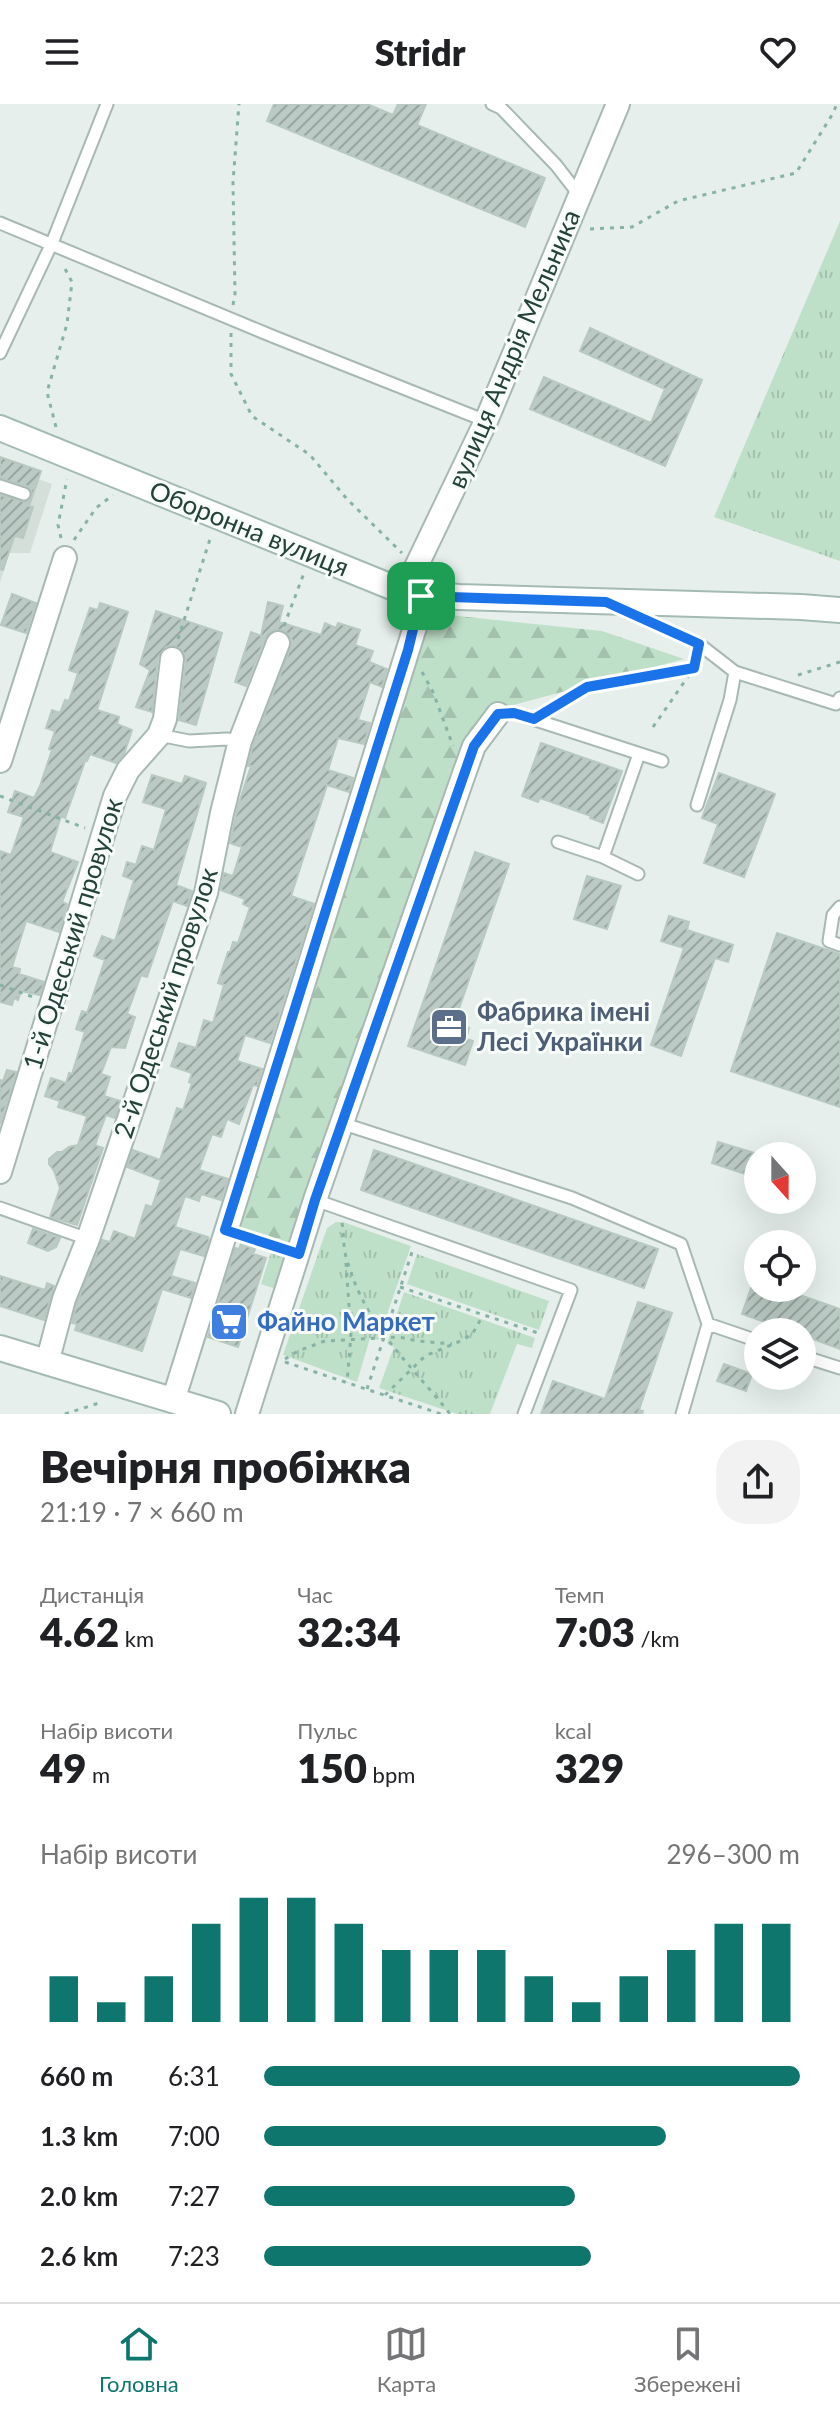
<!DOCTYPE html>
<html lang="uk">
<meta charset="utf-8">
<style>
body{margin:0;font-family:Lato,sans-serif;background:#f2f2f2;color:#202124;height:100vh;display:flex;flex-direction:column;font-size:30px;white-space:nowrap}
*{box-sizing:border-box;margin:0}
p{font-size:26px;color:#757577}
.icon{flex:none;width:44px;height:44px;fill:none;stroke:currentColor;stroke-width:2;stroke-linecap:round;stroke-linejoin:round}
.map{position:relative;height:1310px;overflow:hidden}
.side{display:flex;flex-direction:column;background:#fff;flex:1}
.side>*{flex:none}
.needle{width:52px;rotate:159deg}
.tools{position:absolute;left:744px;top:1038px;display:grid;gap:16px}
.tools a{display:grid;place-items:center;width:72px;height:72px;border-radius:50%;background:#fff;box-shadow:0 8px 32px #0002;font-size:40px}
.pin{position:absolute;display:grid;place-items:center;width:68px;height:68px;color:#fff;margin:-34px;border-radius:16px;box-shadow:0 4px 12px #0006}
.round{display:grid;place-items:center;flex:none;width:84px;height:84px;border-radius:32px;background:#f2f2f2}
.overview{display:flex;align-items:center;justify-content:space-between;height:136px;padding:0 40px}
h1{font-size:44px;font-weight:800;line-height:60px}
.figures{display:grid;grid-template-columns:repeat(3,1fr);gap:12px;height:136px;padding:8px 40px}
.figures div{display:grid;align-content:center}
.figures b{font-size:40px;font-weight:800}
.figures small{font-size:22px;font-weight:400}
.figures p{font-size:22px}
.chart{height:224px;padding:16px 40px}
.chart p{display:flex;justify-content:space-between}
.chart svg{width:100%;height:144px;margin-top:8px;stroke:#0f766e;stroke-width:6}
ul{padding:0 40px;list-style:none;font-size:26px}
li{display:grid;grid-template-columns:128px 96px 1fr;align-items:center;height:60px}
li i{height:20px;border-radius:10px;background:#0f766e}
header{display:flex;justify-content:space-between;align-items:center;height:104px;padding:0 40px;background:#fff;font-size:36px;font-weight:800}
.tab-bar{display:flex;justify-content:space-around;align-items:center;height:112px;border-top:2px solid #e0e0e0;background:#fff;font-size:22px;color:#757577}
.tab-bar a{display:grid;justify-items:center;gap:4px}
.tab-bar .selected{color:#0f766e}
.map>svg:first-child{display:block}
.built{fill:#d4dfda}
.grass{fill:url(#grass-tufts)}
.forest{fill:url(#forest-firs)}
.building{fill:url(#building-hatch);stroke:#b8c9c2;stroke-width:2}
.lines{fill:none;stroke-linecap:round;stroke-linejoin:round}
.lane-casing{stroke:#a8b8b2;stroke-width:15}
.street-casing{stroke:#a8b8b2;stroke-width:26}
.secondary-casing{stroke:#a4bbb3;stroke-width:28}
.path{stroke:#86b3a5;stroke-width:3;stroke-dasharray:4 6;stroke-linecap:butt}
.lane{stroke:#fff;stroke-width:11}
.street{stroke:#fff;stroke-width:22}
.secondary{stroke:#fff;stroke-width:24}
.route-casing{stroke:#fff;stroke-width:16}
.route{stroke:#1a73e8;stroke-width:10}
.labels{text-anchor:middle;stroke-width:6;stroke-linejoin:round;paint-order:stroke}
.street-label{font-size:26px;fill:#24423a;stroke:#f7fbf9}
.service-label{font-size:26px;font-weight:bold;fill:#4e5e75;stroke:#f7fbf9;text-anchor:start}
.shop-label{font-size:26px;font-weight:bold;fill:#366cbe;stroke:#f7fbf9;text-anchor:start}
</style>
<header><svg class="icon" aria-label="menu" viewBox="0 0 24 24"><path d="M4 6h16M4 12h16M4 18h16"/></svg>Stridr<svg class="icon" aria-label="heart" viewBox="0 0 24 24"><path d="M12 20l-8-8c-3-5 5-10 8-4 3-6 11-1 8 4z"/></svg></header>
<div class="map">
<svg width="840" height="1310" viewBox="0 0 840 1310">
<defs>
<pattern id="grass-tufts" width="24" height="20" patternUnits="userSpaceOnUse" patternTransform="scale(2)"><rect width="24" height="20" fill="#bfe0c8"/><path d="M3 7l-1-3M5 7V3M7 7l1-3M15 17l-1-3M17 17v-4M19 17l1-3" fill="none" stroke="#a4c1ad"/></pattern>
<pattern id="forest-firs" width="22" height="20" patternUnits="userSpaceOnUse" patternTransform="scale(2)"><rect width="22" height="20" fill="#bfe0c8"/><path d="M5 1l3.5 6h-7zM16 11l3.5 6h-7z" fill="#a4c1ad"/></pattern>
<pattern id="building-hatch" width="6" height="6" patternUnits="userSpaceOnUse" patternTransform="scale(2)"><rect width="6" height="6" fill="#bbcac4"/><path d="M-1 1l2-2M0 6l6-6M5 7l2-2" fill="none" stroke="#98a6a0"/></pattern>
</defs>
<rect width="100%" height="100%" fill="#e6efeb"/>
<path class="built" d="M0 361 52 380 30 449H9L0 479Z"/>
<path class="grass" d="M840 117V457L714 413Z
M336 1118H343L411 1142 378 1236 370 1234 357 1278 283 1251 327 1124Z
M272 1145 290 1151 279 1186 261 1180Z
M417 1150 549 1197 539 1226 407 1180Z
M404 1188 535 1234 532 1244 517 1240 490 1310H457L379 1284 394 1243 387 1240Z"/>
<path class="forest" d="M449 511 602 527 684 555 499 605 293 1142 232 1123 425 517 435 512Z"/>
<path class="building" d="M274 0H367L393 11 398 0H426L417 21 545 74 525 123 267 17Z
M590 224 702 276 665 362 530 305 544 273 651 319 665 285 580 247Z
M0 353 41 367 29 402 33 403 23 434 16 432 14 433 3 466 0 465V391L25 398 30 396 32 389 27 382 0 374Z
M12 490 36 499 26 529 1 521Z
M268 498 283 502 279 518 321 531 325 519 336 524 338 519 360 526 355 541 373 547 369 558 387 565 382 583 370 578 358 616 370 619 364 640 338 634 328 666 353 674 349 688 327 681 291 792 314 800 270 939 245 931 237 957 262 965 257 982 253 981 239 1020 227 1015 221 1033 212 1030 199 1066 228 1075 221 1096 201 1090 199 1097 185 1092 175 1123 208 1133 209 1136 204 1152 180 1145 171 1172 195 1179 191 1194 162 1185 142 1247 75 1226 77 1220 72 1219 77 1199 102 1136 110 1138 114 1127 135 1135 146 1101 152 1103 161 1076 127 1063 133 1046 160 1056 177 1004 183 1006 192 979 189 978 192 969 171 962 179 939 196 944 204 916 213 919 224 881 218 879 228 848H230L233 838 238 839 250 803 243 800 245 795 221 786 224 769 233 772 242 743 230 739 238 702 251 662H248L253 641 291 543 292 536 288 530 277 525 270 528 265 534 246 582 235 578 251 528 261 532Z
M100 499 128 508 97 606 119 613 117 620 132 626 124 650 116 659 90 650 87 657H85L65 714 61 712 50 748 78 758 62 798 67 800 59 828 26 817 12 863 20 865 19 870 44 878 40 891 21 887 18 896 14 894 12 901 0 898V747L11 751 24 713 8 708 15 687 34 694 40 682 52 646 49 645 55 627 46 624 52 606 60 609 65 596 69 597 78 569 69 566 74 550 90 504 98 506Z
M156 507 222 529 196 621 179 616 186 556 184 549 174 541 166 543 158 553 152 608 136 603 150 566 140 560Z
M541 639 622 667 603 719 590 714 591 712 540 694 538 698 522 692Z
M719 669 775 690 744 773 704 759 718 720 702 714Z
M152 671 182 680 185 672 206 679 176 781 192 787 187 802 173 797 147 873 141 871 127 910 135 913 125 944 111 943 101 970 110 973 104 992 120 997 115 1014 106 1011 95 1041 103 1044 77 1121 50 1113 60 1084 54 1067 49 1060V1055L57 1048H62L69 1043 78 1041 87 1012 58 1003 60 997 45 992 51 974 66 979 69 969 72 970 85 928 76 925 82 907 87 909 105 856 94 852 102 832 115 837 134 776 123 772 127 758 136 761 142 742 154 746 166 705 143 698Z
M475 748 509 760 454 919 469 924 466 935 473 937 465 961 408 942Z
M587 772 621 782 607 825 574 815Z
M669 812 689 818 687 826 733 841 728 858 715 854 681 952 651 941 684 844 661 837Z
M777 829 840 850V1003L731 967Z
M7 966 16 968 0 1020V976L3 977Z
M718 1038 758 1050V1074L712 1059Z
M374 1046 658 1145 644 1184 361 1086Z
M33 1125 60 1134 56 1143 48 1147 28 1139Z
M241 1140 255 1145 253 1150 266 1154 238 1243 208 1233 235 1144 239 1145Z
M0 1172 45 1186 47 1179 54 1182 44 1216 0 1202Z
M751 1184H780L840 1205V1245L802 1231V1228H793L742 1210Z
M638 1198 672 1209 639 1306 643 1307 642 1310H541L553 1277 605 1295Z
M724 1260 752 1270 746 1287 717 1277Z"/>
<g class="lines">
<g class="lane-casing">
<path id="lane" d="M492 0 501 4 556 61 580 92
M0 119 272 232 486 317
M0 249 52 139 107 0
M0 382 24 390
M621 505 699 540 735 568 836 600 840 594
M498 610 514 609 662 657
M159 631 189 637 227 635 240 637
M697 701 730 596 735 568
M558 738 603 753 638 770
M603 753 639 650
M840 803 833 811 829 837 840 841
M341 1019 572 1094 681 1140 708 1220
M315 1096 571 1186 524 1310
M0 1104 88 1135
M225 1126 299 1150
M802 1252 840 1264
M682 1310 708 1220 758 1237"/>
</g>
<g class="street-casing">
<path id="street" d="M404 488 486 317 618 0
M0 657 65 454
M0 1068 115 692 128 666 159 631 165 615 172 555
M47 1259 64 1195 88 1135 206 789 222 709 240 637 278 539
M173 1297 415 523 421 492
M247 1310 315 1096 465 667 474 642 498 610"/>
</g>
<g class="secondary-casing">
<path id="secondary" d="M0 324 404 488 459 493 801 503 840 506
M0 1244 218 1310"/>
</g>
<path class="path" d="M590 125 632 123 678 97 796 69 832 11 837 0
M233 201 235 190 233 78 239 0
M231 229V270L252 312 310 351 347 395 402 449
M56 323 47 288 67 220 72 178 63 161
M61 434 58 421 67 375
M74 436 96 404 113 391
M284 522 304 469
M178 535 211 432
M422 568 433 588 453 642
M798 571 840 558
M551 605 587 583 694 564
M653 623 694 564 696 555
M0 692 85 724
M0 881 33 893
M342 1119C344 1131 343 1145 347 1156 366 1223 409 1258 450 1310
M346 1159 351 1230 347 1279
M400 1183 541 1230
M285 1255 298 1247 325 1237 399 1233 418 1237 452 1240
M285 1258 441 1310
M367 1285 413 1145
M385 1291 425 1252 463 1236 473 1229 483 1211
M65 1310 99 1299"/>
<use href="#lane" class="lane"/>
<use href="#street" class="street"/>
<use href="#secondary" class="secondary"/>
</g>
<g class="lines">
<g class="route-casing">
<path id="route" d="M421 492 606 498 699 540 694 564 587 583 534 615 514 609 498 610 474 642 315 1096 299 1150 225 1126 408 546Z"/>
</g>
<use href="#route" class="route"/>
</g>
<defs>
<g id="office-square" transform="scale(2)"><rect x="-9" y="-9" width="18" height="18" rx="4" fill="#5c6f8a" stroke="#f7fbf9"/><path d="M-6-3h4V-5.5h4V-3h4V5H-6ZM-1-4.5V-3h2v-1.5ZM-6 0V1H6V0Z" fill="#fff"/></g>
<g id="supermarket-square" transform="scale(2)"><rect x="-9" y="-9" width="18" height="18" rx="4" fill="#3f7fe0" stroke="#f7fbf9"/><path d="M-6-5.5h2.5l.6 2H6L4.5 2H-2.5L-4.4-4H-6ZM-1.5 3.2a1.3 1.3 0 1 0 .1 0ZM3 3.2a1.3 1.3 0 1 0 .1 0Z" fill="#fff"/></g>
</defs>
<g fill-rule="evenodd">
<use href="#office-square" x="449" y="923"/>
<use href="#supermarket-square" x="229" y="1218"/>
</g>
<g class="labels">
<g class="street-label">
<text transform="translate(514 245) rotate(-67)" y="9">вулиця Андрія Мельника</text>
<text transform="translate(249 425) rotate(22)" y="9">Оборонна вулиця</text>
<text transform="translate(73 830) rotate(-73)" y="9">1-й Одеський провулок</text>
<text transform="translate(166 899) rotate(-72)" y="9">2-й Одеський провулок</text>
</g>
<g class="service-label">
<text x="477" y="917">Фабрика імені<tspan x="477" dy="30">Лесі Українки</tspan></text>
</g>
<g class="shop-label">
<text x="257" y="1227">Файно Маркет</text>
</g>
</g>
</svg>
<div class="tools">
<a><svg class="needle" viewBox="-14 -14 28 28"><path d="M0-13l5 13h-10z" fill="#e53935"/><path d="M0 13l5-13h-10z" fill="#757577"/></svg></a>
<a><svg class="icon" aria-label="locate" viewBox="0 0 24 24"><circle cx="12" cy="12" r="6"/><path d="M12 2v4M12 18v4M2 12h4M18 12h4"/></svg></a>
<a><svg class="icon" aria-label="layers" viewBox="0 0 24 24"><path d="M12 4l9 5-9 5-9-5zM3 14l9 5 9-5"/></svg></a>
</div>
<div class="pin" style="left:421px;top:492px;background:#1e9e55"><svg class="icon" aria-label="arrive" viewBox="0 0 24 24"><path d="M6 21V4h12l-3 4 3 4H6"/></svg></div>
</div>
<section class="side">
<div class="overview"><div><h1>Вечірня пробіжка</h1><p>21:19 · 7 × 660 m</p></div><a class="round"><svg class="icon" aria-label="share" viewBox="0 0 24 24"><path d="M12 15V3M7 8l5-5 5 5M5 13v7h14v-7"/></svg></a></div>
<div class="figures">
<div><p>Дистанція</p><b>4.62<small> km</small></b></div>
<div><p>Час</p><b>32:34</b></div>
<div><p>Темп</p><b>7:03<small> /km</small></b></div>
</div>
<div class="figures">
<div><p>Набір висоти</p><b>49<small> m</small></b></div>
<div><p>Пульс</p><b>150<small> bpm</small></b></div>
<div><p>kcal</p><b>329</b></div>
</div>
<div class="chart"><p><span>Набір висоти</span>296–300 m</p>
<svg viewBox="0 0 160 44" preserveAspectRatio="none"><path d="M5 44V30M15 44V38M25 44V30M35 44V14M45 44V6M55 44V6M65 44V14M75 44V22M85 44V22M95 44V22M105 44V30M115 44V38M125 44V30M135 44V22M145 44V14M155 44V14"/></svg>
</div>
<ul>
<li><b>660 m</b>6:31<i style="width:100%"></i></li>
<li><b>1.3 km</b>7:00<i style="width:75%"></i></li>
<li><b>2.0 km</b>7:27<i style="width:58%"></i></li>
<li><b>2.6 km</b>7:23<i style="width:61%"></i></li>
</ul>
</section>
<nav class="tab-bar">
<a class="selected"><svg class="icon" aria-label="home" viewBox="0 0 24 24"><path d="M3 11l9-7 9 7M6 9v11h12V9"/></svg>Головна</a>
<a><svg class="icon" aria-label="map" viewBox="0 0 24 24"><path d="M3 6l6-2 6 2 6-2v14l-6 2-6-2-6 2zM9 4v14M15 6v14"/></svg>Карта</a>
<a><svg class="icon" aria-label="saved" viewBox="0 0 24 24"><path d="M7 4h10v16l-5-4-5 4z"/></svg>Збережені</a>
</nav>
